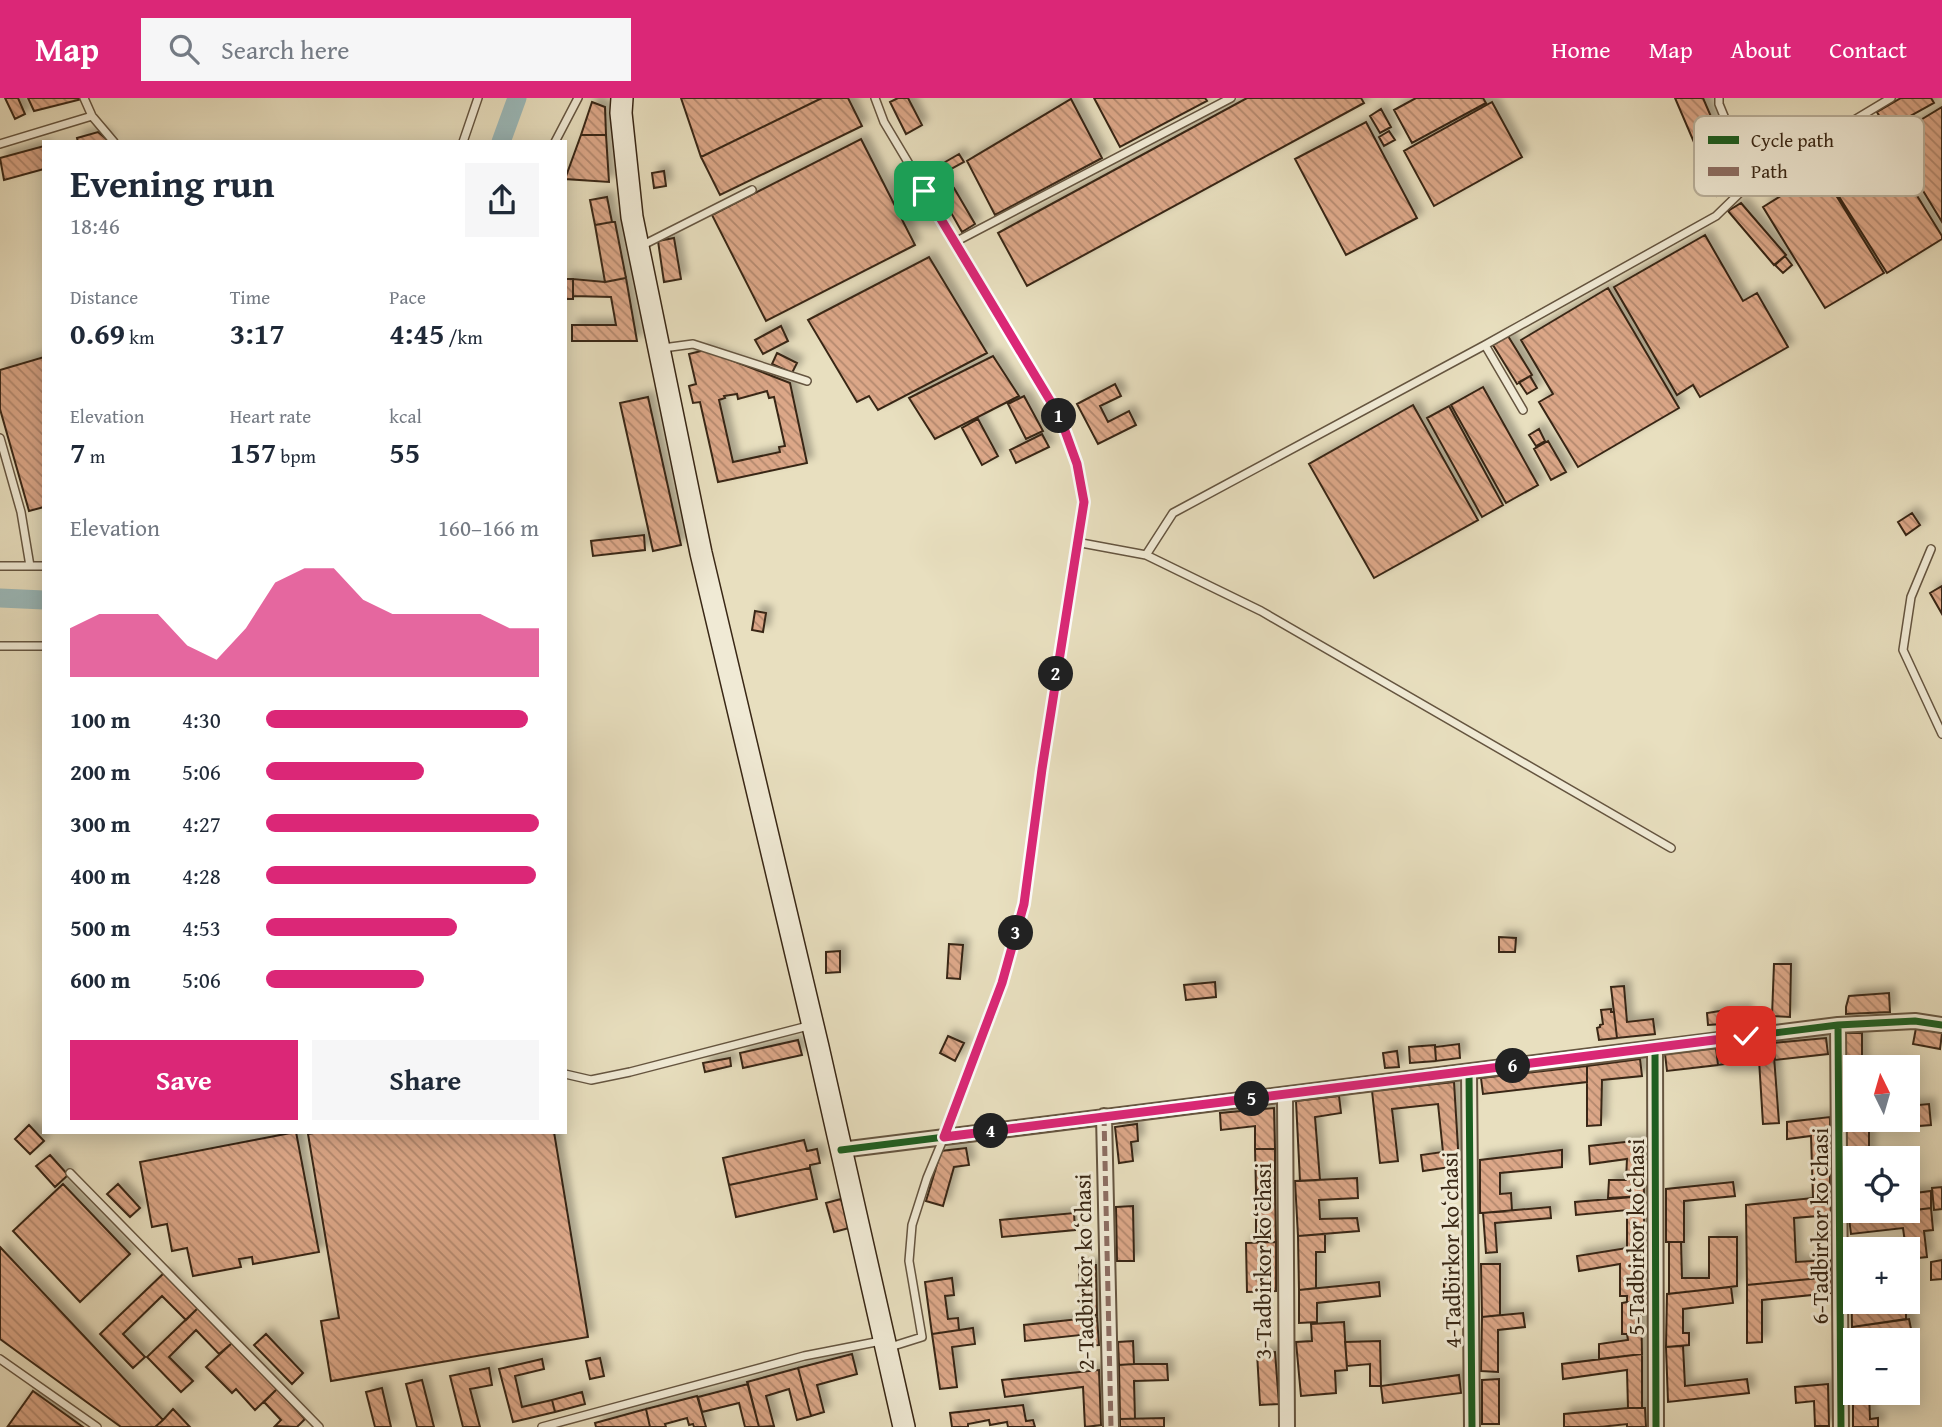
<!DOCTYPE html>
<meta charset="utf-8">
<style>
body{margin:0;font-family:"Gentium Book Plus",serif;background:#f6f6f7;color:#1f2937;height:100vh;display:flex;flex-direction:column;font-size:26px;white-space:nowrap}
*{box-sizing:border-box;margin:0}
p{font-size:23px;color:#747a83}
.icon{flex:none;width:38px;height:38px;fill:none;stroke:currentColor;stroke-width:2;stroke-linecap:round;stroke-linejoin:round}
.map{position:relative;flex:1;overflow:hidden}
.panel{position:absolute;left:42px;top:42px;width:525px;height:994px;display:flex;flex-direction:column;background:#fff;border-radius:0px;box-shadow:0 4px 18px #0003}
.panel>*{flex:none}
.needle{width:46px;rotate:355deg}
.controls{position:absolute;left:1843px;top:957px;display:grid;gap:14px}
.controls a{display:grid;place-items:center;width:77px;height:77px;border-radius:0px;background:#fff;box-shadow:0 4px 18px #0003;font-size:35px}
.pin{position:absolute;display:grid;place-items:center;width:60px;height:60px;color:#fff;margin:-30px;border-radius:14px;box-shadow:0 4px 10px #0006}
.km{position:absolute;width:35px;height:35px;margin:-18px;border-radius:50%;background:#222;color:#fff;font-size:19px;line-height:35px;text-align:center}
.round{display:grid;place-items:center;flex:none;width:74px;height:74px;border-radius:0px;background:#f6f6f7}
.summary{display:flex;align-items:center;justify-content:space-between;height:119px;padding:0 28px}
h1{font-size:38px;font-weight:800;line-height:52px}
.stats{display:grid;grid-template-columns:repeat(3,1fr);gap:10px;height:119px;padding:7px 28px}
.stats div{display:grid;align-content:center}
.stats b{font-size:30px;font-weight:800}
.stats small{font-size:19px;font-weight:400}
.stats p{font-size:19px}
.chart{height:196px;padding:14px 28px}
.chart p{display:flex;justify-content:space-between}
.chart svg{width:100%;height:126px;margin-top:7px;fill:#db2777;opacity:.7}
.primary-button{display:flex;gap:14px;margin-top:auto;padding:14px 28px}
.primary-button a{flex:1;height:80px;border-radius:0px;background:#db2777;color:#fff;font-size:28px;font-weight:800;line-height:80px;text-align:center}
.primary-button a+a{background:#f6f6f7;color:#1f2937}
ul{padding:0 28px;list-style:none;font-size:23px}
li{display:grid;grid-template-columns:112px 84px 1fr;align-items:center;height:52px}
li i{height:18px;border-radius:9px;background:#db2777}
header{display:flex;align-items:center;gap:42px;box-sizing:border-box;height:98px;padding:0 35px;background:#db2777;color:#fff}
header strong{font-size:33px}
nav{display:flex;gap:38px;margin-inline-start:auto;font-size:24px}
.search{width:490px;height:63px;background:#f6f6f7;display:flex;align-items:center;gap:18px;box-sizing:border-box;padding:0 24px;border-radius:0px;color:#747a83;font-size:26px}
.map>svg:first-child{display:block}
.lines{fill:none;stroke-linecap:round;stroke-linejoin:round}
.canal{stroke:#9bbabb;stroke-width:19}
.building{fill:url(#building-back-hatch);stroke:#392715;stroke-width:2;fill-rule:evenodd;filter:url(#shadow)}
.lane-casing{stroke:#655540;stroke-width:10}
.street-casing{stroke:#655540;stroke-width:18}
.secondary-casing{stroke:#392715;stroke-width:24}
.lane{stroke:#f0ead5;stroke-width:7}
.street{stroke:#f0ead5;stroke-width:14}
.secondary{stroke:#f0ead5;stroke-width:21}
.quiet{stroke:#8d6e63;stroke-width:5;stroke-dasharray:10 5;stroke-linecap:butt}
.cycleway-casing{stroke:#f0ead5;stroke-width:11}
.cycleway{stroke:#1b5e20;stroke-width:7}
.route-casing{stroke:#fff;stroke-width:14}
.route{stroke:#db2777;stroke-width:9}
.labels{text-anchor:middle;stroke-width:6;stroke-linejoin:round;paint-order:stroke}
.street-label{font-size:23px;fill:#392715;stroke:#f0ead5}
.key{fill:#f0ead5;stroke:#b9b09b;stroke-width:2}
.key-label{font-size:19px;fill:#392715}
</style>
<header>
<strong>Map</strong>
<div class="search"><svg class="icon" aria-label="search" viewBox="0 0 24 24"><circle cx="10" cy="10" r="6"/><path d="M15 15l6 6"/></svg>Search here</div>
<nav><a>Home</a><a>Map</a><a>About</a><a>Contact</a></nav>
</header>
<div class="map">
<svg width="1942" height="1329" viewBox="0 0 1942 1329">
<defs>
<pattern id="building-back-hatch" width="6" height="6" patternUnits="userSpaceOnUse" patternTransform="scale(1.75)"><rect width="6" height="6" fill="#dca788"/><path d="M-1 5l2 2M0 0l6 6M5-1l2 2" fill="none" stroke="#b3886e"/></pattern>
<filter id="shadow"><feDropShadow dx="6" dy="-6" stdDeviation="3.5" flood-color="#0004"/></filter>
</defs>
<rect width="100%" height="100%" fill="#e8dfbf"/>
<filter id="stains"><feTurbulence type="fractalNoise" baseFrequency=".00286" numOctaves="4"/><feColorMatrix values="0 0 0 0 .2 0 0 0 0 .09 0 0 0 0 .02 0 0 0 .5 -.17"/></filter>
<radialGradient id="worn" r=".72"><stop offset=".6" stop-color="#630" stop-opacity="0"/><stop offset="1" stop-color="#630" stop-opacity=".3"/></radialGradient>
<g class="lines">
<path class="canal" d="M501 44 517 0
M0 500 44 502"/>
</g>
<path class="building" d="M5 0H18L25 16 15 21Z
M28 0H82V1L34 13Z
M681 0H822L701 59Z
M822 0H848L862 28 720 97 701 59Z
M898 0H908L922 27 906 36 890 4Z
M1094 0H1205L1207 3 1120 49Z
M1247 0H1361L1364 5 1027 188 998 135Z
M1416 0H1483L1486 5 1412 45 1394 12Z
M1675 0H1703L1741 88 1717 98Z
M1901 0H1931L1934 5 1887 31 1877 14Z
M1071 1 1102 60 995 117 967 63Z
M592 4 605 9 606 37H581Z
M1492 4 1522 59 1434 108 1404 53Z
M1942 9V124L1891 40Z
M1381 11 1391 29 1380 35 1370 18Z
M1366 24 1417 120 1346 157 1295 61Z
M1389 33 1395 42 1384 48 1379 39Z
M98 34 109 43 78 44 77 40Z
M581 37H606L609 84 565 81Z
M1880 38 1942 138V141L1887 175 1823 73Z
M861 41 915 147 766 223 712 117Z
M44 48V71L4 82 0 60Z
M959 56 964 64 933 81 928 74Z
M664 73 666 88 654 90 652 75Z
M1821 73 1884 175 1825 210 1763 109Z
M954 90 975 126 962 134 941 97Z
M607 99 612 124 595 127 590 102Z
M1741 105 1786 157 1774 167 1728 113Z
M612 124H615L626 180 605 184 595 127Z
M1705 137 1743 203 1757 195 1788 249 1700 299 1693 287 1677 297 1614 189Z
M674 140 681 181 664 184 658 143Z
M1785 158 1792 167 1783 175 1775 167Z
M929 159 987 255 878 312 869 298 857 304 808 222Z
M626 180 637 243H572V227H616L611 199 573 198V181L605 184Z
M565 181H573V201H565Z
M1608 190 1679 310 1578 369 1539 304 1553 296 1521 242Z
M781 228 788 243 763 256 755 242Z
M1508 238 1532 277 1517 286 1493 247Z
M705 252 790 285 807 365 718 384 700 304 693 305 689 288 696 286 689 256ZM767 293 769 300 774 299 785 348 779 349 780 354 733 364 719 302 725 300 724 298 737 296 738 301Z
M777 255 797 265 792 275 772 266Z
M993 258 1019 298 935 341 909 300Z
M44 259V409L29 413 0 311V272Z
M1530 278 1537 290 1527 296 1519 284Z
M1115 286 1121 298 1100 308 1108 324 1129 313 1136 327 1098 346 1077 306Z
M1483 289 1538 387 1506 405 1451 307Z
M1024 298 1043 333 1026 341 1008 306Z
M648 299 681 447 653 453 620 305Z
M1413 307 1478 422 1374 480 1309 366Z
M1449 308 1503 407 1482 419 1427 320Z
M978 321 998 358 982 367 962 330Z
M1539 331 1545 343 1536 348 1529 337Z
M1042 336 1049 349 1016 365 1010 352Z
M1548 343 1566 374 1551 382 1534 351Z
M1912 415 1920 427 1906 437 1898 424Z
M644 437 645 452 593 458 591 443Z
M1942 488V516L1930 495Z
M755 513 766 515 763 534 752 532Z
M1499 839 1516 840 1515 854H1499Z
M949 846 963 847 960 881 947 880Z
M840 853V874L826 875V854Z
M1774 866H1791L1790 919 1772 918Z
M1215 884 1216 899 1186 902 1184 887Z
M1624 888 1627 924 1653 921 1655 936 1617 940 1611 889Z
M1889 895 1890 914 1846 916V909L1849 898Z
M1611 911V914H1614L1617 940 1599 942 1597 930 1600 929V927L1603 926 1601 912Z
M1746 911 1747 924 1722 926 1720 913Z
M1720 913 1722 926 1708 927 1707 915Z
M1916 930 1942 935 1940 951 1913 946Z
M1845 935H1862V970H1855V1011L1846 1012Z
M948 938 964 945 955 963 940 955Z
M1826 940 1828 956 1775 962 1773 945Z
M798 942 802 957 743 970 740 955Z
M1773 945 1779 1025 1763 1026 1759 962 1718 967 1716 950Z
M1459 946 1460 960 1436 963 1435 949Z
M1435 947 1436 963 1410 965 1409 949Z
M1716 950 1718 967 1667 973 1665 956Z
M1397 953 1399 969 1385 970 1383 955Z
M730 960 731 968 705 974 703 965Z
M1640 961 1642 978 1602 982 1601 1027 1587 1028V968Z
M1587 968V984L1483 996 1481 980Z
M1454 984 1458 1050 1457 1068 1423 1073 1421 1057 1443 1054 1438 1006 1392 1011 1398 1063 1380 1065 1372 993Z
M1339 998 1341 1015 1315 1019 1320 1082 1300 1083 1296 1003Z
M1929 1006 1931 1027 1869 1032V1060H1855V1066L1847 1067 1846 1012 1855 1011V1022H1908V1008Z
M1274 1010 1275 1051H1255V1028L1221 1032 1220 1015Z
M1830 1019V1100H1813L1811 1038 1787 1041V1024Z
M1137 1026 1138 1043 1131 1044 1133 1063 1119 1065 1115 1029Z
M29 1027 44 1043 30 1056 15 1041Z
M296 1034 319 1154 253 1166 252 1159 239 1161 241 1169 193 1178 187 1150 172 1153 167 1126 152 1129 140 1064Z
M319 1034H554L588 1239 331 1283 321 1223 339 1220 308 1036Z
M804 1042 807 1053 817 1051 820 1065 810 1067V1070L729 1087 723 1060Z
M1643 1042 1644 1098 1608 1100 1609 1082H1626L1627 1061 1590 1066 1589 1048Z
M966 1050 969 1067 954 1069 943 1108 926 1103 941 1053Z
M1255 1051H1275V1091L1256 1092Z
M1562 1052V1069L1500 1075V1096L1511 1095 1512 1113 1480 1115V1062Z
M50 1057 68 1077 55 1089 36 1068Z
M1855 1066V1113H1908V1096L1931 1093V1110L1849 1120 1847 1067Z
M810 1070 817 1101 736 1119 729 1087Z
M1357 1080 1358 1100 1319 1102 1320 1121 1357 1120 1359 1133 1298 1138 1295 1083Z
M1733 1084 1735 1098 1684 1103V1144H1666V1091Z
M63 1086 130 1156 80 1204 13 1133Z
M118 1086 140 1110 130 1119 107 1096Z
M1942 1089V1111L1934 1112 1932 1090Z
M1275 1091 1276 1144H1256V1092Z
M1644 1098V1150H1627V1112L1576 1117 1575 1104Z
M1813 1100H1830L1831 1117 1794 1120 1796 1164 1830 1162 1831 1179 1747 1187 1746 1107Z
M841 1101 849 1130 834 1134 826 1105Z
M1133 1108 1134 1163H1117L1116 1109Z
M1550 1109 1551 1120 1495 1125 1497 1154 1486 1155 1483 1115Z
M1931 1110 1933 1132 1924 1133 1927 1159 1908 1161V1152H1906L1903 1130 1851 1136 1849 1120Z
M1074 1115 1075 1132 1002 1139 1000 1122Z
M1325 1136V1154H1316V1190L1299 1192 1298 1138Z
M1709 1139H1737V1188L1669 1196V1144H1681L1682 1180H1709Z
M1276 1144V1193L1247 1194 1246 1145Z
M0 1149 163 1322 155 1329H121L0 1241Z
M1627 1150H1641V1204H1627V1198H1620V1166L1579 1173 1577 1158Z
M1942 1162V1181L1931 1182V1164Z
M1481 1166H1500V1217L1482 1219Z
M1079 1167H1096L1097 1217H1081Z
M164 1175 198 1210 186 1222 162 1198 123 1236 145 1259 133 1270 100 1236Z
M1851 1175H1855V1204H1868L1869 1212 1906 1210V1221L1852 1229Z
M1831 1179 1832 1195 1762 1202V1244L1747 1245V1187Z
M952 1180 954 1197 945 1198 948 1221 958 1220 959 1232 932 1236 925 1184Z
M1379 1184 1380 1198 1317 1205V1224L1299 1225V1192Z
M1444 1185H1458V1201H1444Z
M1731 1189 1733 1205 1683 1211V1235H1689V1247L1666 1249 1667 1196Z
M1627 1204H1641L1642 1256 1599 1261V1246L1628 1242 1627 1236H1622V1205Z
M198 1210 232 1245 219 1256 196 1232 169 1259 193 1283 181 1294 147 1259Z
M1523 1215 1525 1229 1498 1232V1274L1481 1273 1482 1219Z
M1097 1219 1099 1247 1081 1248 1080 1237 1025 1243 1024 1227Z
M1909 1221 1912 1236 1868 1242H1855V1280H1853L1852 1229Z
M1344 1224 1347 1272 1335 1273 1336 1295 1301 1298 1296 1244 1312 1243 1311 1226Z
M973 1230 975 1246 952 1249 957 1289 940 1291 932 1236Z
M266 1236 303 1275 292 1286 254 1247Z
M1133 1243 1134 1266 1119 1267 1118 1244Z
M1380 1243 1381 1288H1370V1266L1347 1268 1345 1244Z
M232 1245 277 1291 255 1312 236 1291 232 1295 206 1269Z
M1683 1248 1685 1288 1747 1281 1749 1295 1668 1304 1666 1249Z
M1275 1254 1279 1306 1260 1307 1257 1255Z
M852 1256 857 1276 817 1287 824 1314 811 1318 798 1270Z
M1642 1256V1310H1628L1627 1272 1563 1281 1562 1266Z
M600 1260 604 1278 590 1281 586 1263Z
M542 1261 544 1271 515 1278 522 1309 552 1302 555 1314 513 1324 499 1271Z
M1134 1266H1167L1168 1282 1134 1283 1135 1321H1120L1119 1267Z
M489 1270 492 1287 470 1291 480 1329H463L450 1278Z
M798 1270 811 1318 797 1322 789 1291 766 1298 774 1328 759 1329 747 1284Z
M1099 1272 1101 1327 1085 1329 1083 1289 1005 1299 1002 1282Z
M1459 1277 1461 1295 1383 1305 1381 1288Z
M1853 1280H1855V1295H1869L1870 1321 1878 1320V1329H1853Z
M1499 1281V1326H1482V1282Z
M422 1282 434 1329H417L406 1286Z
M748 1286 759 1329H745L739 1305 702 1314 698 1299Z
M1828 1286 1829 1328H1815L1814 1303 1796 1305 1795 1289Z
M382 1290 391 1329H375L366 1294Z
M277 1291 305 1321 297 1329 275 1328 281 1322 264 1304Z
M33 1293 83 1329 8 1328Z
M582 1294 585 1306 555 1314 552 1302Z
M697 1298 706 1329H694L693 1326 689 1327 687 1320 665 1326 666 1329H650L646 1311Z
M1023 1307 1026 1323 1033 1322 1035 1329H1008L1007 1324 990 1327 989 1322 968 1326V1329H952L950 1315Z
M1628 1310H1645L1646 1329H1627V1326L1600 1329H1564V1316Z
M173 1311 190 1329H155L163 1322Z
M646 1311 650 1329H596L595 1325Z
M1164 1320V1329H1120V1321Z"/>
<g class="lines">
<g class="lane-casing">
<path id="lane" d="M84 0 92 18 114 44
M875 0 884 24 1060 319 1077 367 1084 404 1042 671 1024 806 1002 885 944 1039 927 1080 912 1127 909 1163 922 1239 887 1250
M463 44 478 0
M555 44 578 0
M0 46 92 18
M1751 84 1891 0
M955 144 1231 0
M641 148 752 92
M1485 247 1523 312
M663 250 693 246 807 283
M0 340 21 414 30 468
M1076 444 1146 457 1173 415 1485 247 1716 118 1751 84 1719 6V0
M1931 451 1911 499 1903 552 1942 636
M1146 457 1261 513 1671 750
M0 468H44
M0 548H44
M565 976 591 982 630 974 812 927
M70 1075 319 1329
M0 1261 97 1329
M542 1329 804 1258 881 1243"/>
</g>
<g class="street-casing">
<path id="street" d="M1838 927 1841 1329
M1655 950 1656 1329
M1469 974 1472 1329
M1285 998 1287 1329
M1104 1018 1111 1329
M841 1052 1838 927 1915 923 1942 927"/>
</g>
<g class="secondary-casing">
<path id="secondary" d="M622 0 621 15 632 119 701 455 818 949 904 1329"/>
</g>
<use href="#lane" class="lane"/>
<use href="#street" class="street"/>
<use href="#secondary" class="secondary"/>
<path class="quiet" d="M1104 1018 1111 1329"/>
<g class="cycleway-casing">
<path id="cycleway" d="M1838 927 1841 1329
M1655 950 1656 1329
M1469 974 1472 1329
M841 1052 1838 927 1915 923 1942 927"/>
</g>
<use href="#cycleway" class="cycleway"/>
</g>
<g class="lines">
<g class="route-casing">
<path id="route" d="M924 93 1060 319 1077 366 1084 404 1042 671 1024 806 1002 885 944 1039 1746 938"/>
</g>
<use href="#route" class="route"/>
</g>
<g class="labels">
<g class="street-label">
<text transform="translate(1820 1128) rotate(-90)" y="8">6-Tadbirkor koʻchasi</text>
<text transform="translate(1636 1139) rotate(-90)" y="8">5-Tadbirkor koʻchasi</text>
<text transform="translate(1451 1152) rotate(-91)" y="8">4-Tadbirkor koʻchasi</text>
<text transform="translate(1263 1163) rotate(-90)" y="8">3-Tadbirkor koʻchasi</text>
<text transform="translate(1084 1174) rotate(-91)" y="8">2-Tadbirkor koʻchasi</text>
</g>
</g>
<rect x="1694" y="18" width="230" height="80" rx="10" class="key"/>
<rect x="1708" y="38" width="31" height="8" fill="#1b5e20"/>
<rect x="1708" y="69" width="31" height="9" fill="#8d6e63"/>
<g class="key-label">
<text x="1751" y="49">Cycle path</text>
<text x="1751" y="80">Path</text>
</g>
<rect width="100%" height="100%" filter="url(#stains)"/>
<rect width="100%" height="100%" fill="url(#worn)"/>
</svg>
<div class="controls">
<a><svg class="needle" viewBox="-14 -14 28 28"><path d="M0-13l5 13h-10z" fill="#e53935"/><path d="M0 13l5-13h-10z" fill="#747a83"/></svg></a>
<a><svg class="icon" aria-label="locate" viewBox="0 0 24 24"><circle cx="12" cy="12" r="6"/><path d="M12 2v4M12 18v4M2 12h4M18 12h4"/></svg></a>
<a>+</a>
<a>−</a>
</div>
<div class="pin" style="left:924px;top:93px;background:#1e9e55"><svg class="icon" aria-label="arrive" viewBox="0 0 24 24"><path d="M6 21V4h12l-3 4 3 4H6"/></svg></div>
<div class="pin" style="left:1746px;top:938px;background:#d93025"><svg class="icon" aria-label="check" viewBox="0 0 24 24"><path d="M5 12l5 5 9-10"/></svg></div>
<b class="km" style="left:1059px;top:318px">1</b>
<b class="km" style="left:1056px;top:576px">2</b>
<b class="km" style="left:1016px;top:835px">3</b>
<b class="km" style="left:991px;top:1033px">4</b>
<b class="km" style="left:1252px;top:1001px">5</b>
<b class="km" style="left:1513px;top:968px">6</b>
<section class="panel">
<div class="summary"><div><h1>Evening run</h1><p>18:46</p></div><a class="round"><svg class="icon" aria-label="share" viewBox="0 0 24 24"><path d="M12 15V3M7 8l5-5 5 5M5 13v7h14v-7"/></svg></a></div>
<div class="stats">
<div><p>Distance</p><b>0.69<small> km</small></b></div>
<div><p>Time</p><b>3:17</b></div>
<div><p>Pace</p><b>4:45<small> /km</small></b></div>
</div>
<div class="stats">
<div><p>Elevation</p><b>7<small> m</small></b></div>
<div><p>Heart rate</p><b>157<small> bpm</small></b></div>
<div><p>kcal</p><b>55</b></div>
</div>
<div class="chart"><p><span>Elevation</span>160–166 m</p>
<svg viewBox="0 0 160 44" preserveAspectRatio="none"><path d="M0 44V27L10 22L20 22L30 22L40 33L50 38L60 27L70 11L80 6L90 6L100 17L110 22L120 22L130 22L140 22L150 27L160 27V44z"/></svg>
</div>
<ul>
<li><b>100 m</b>4:30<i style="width:96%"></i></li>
<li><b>200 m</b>5:06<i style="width:58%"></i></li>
<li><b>300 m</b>4:27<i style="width:100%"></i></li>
<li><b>400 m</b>4:28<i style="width:99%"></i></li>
<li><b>500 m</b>4:53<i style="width:70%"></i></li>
<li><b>600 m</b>5:06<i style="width:58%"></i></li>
</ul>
<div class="primary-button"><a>Save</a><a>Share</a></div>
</section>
</div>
